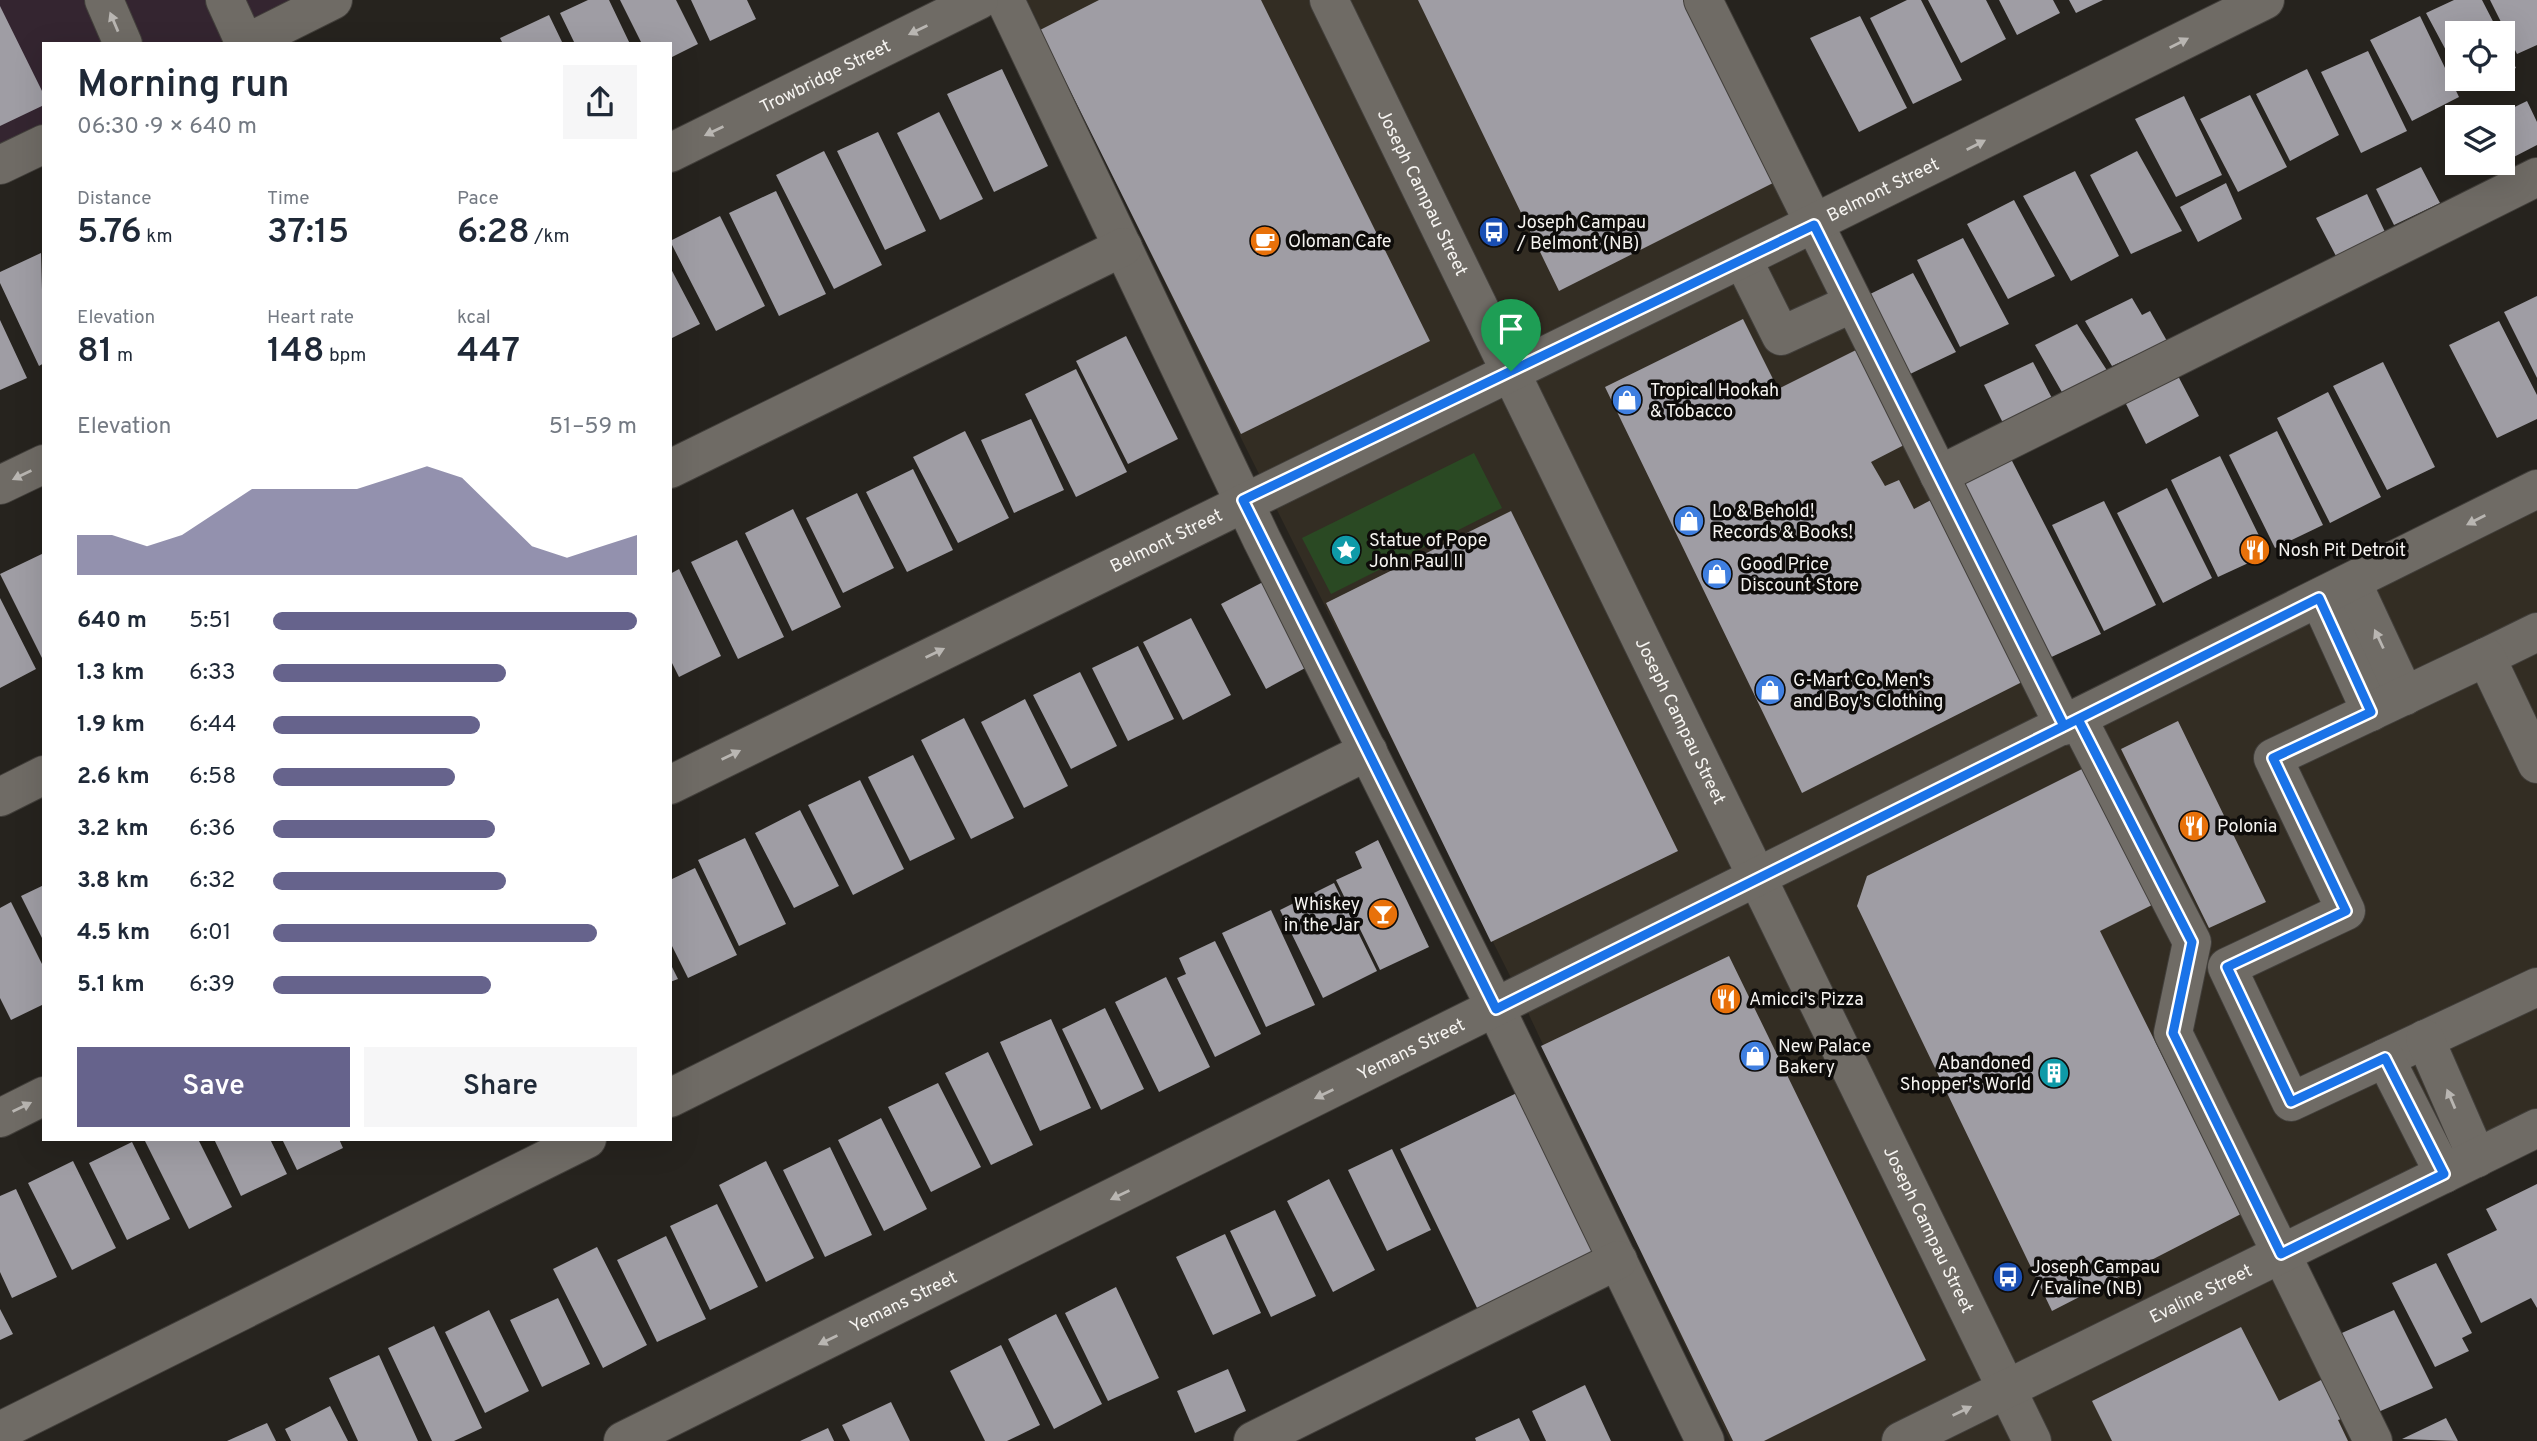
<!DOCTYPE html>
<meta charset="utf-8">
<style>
body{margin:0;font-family:Overpass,sans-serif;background:#f6f6f7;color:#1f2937;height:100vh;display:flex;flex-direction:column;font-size:26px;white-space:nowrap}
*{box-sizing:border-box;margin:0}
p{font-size:23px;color:#747a83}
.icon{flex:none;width:38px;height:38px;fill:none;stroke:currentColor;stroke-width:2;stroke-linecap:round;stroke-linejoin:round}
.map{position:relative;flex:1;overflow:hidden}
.details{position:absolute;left:42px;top:42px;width:630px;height:1099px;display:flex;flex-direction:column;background:#fff;border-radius:0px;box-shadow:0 7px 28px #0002}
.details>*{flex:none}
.controls{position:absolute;left:2445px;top:21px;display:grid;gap:14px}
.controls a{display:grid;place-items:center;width:70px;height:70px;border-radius:0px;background:#fff;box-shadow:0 7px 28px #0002;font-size:35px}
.pin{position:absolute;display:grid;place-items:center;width:60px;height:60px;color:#fff;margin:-72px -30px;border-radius:50% 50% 50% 0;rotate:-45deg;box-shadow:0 0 7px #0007}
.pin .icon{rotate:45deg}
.round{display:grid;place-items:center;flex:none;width:74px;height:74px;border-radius:0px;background:#f6f6f7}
.headline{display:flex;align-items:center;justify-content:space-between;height:119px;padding:0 35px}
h1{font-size:38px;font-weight:600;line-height:52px}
.stats{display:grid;grid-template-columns:repeat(3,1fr);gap:10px;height:119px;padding:7px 35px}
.stats div{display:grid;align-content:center}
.stats b{font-size:35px;font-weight:600}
.stats small{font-size:19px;font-weight:400}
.stats p{font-size:19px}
.chart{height:196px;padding:14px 35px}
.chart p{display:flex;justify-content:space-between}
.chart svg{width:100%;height:126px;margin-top:7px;fill:#66638c;opacity:.7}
.action{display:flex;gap:14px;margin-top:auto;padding:14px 35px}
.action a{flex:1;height:80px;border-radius:0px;background:#66638c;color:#fff;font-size:28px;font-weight:600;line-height:80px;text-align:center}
.action a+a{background:#f6f6f7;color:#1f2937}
ul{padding:0 35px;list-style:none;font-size:23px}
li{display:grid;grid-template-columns:112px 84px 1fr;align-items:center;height:52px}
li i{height:18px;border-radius:9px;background:#66638c}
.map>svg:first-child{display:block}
.built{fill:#332d23}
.education{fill:#342530}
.green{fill:#2a4923}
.building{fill:#9f9da4}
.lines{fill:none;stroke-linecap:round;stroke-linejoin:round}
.minor-casing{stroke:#423f3b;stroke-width:40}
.minor{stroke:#6f6b65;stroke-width:38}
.oneway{fill:#b9b6b2}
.route-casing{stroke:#fff;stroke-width:14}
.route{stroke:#1a73e8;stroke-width:9}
.labels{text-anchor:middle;stroke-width:7;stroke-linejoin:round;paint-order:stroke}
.street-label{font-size:18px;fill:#f6f4f1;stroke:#0e0c0a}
.poi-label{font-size:18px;fill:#f6f4f1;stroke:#0e0c0a;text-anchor:start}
</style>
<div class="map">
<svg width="2537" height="1441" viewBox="0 0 2537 1441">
<rect width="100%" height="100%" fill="#26231e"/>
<path class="built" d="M1027 0H1698L2072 730 2537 504V1128L2275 1258 2368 1441H1730L1522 1000 1239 434Z"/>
<path class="education" d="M0 0H304L216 44H44V129L0 151Z"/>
<path class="green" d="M1474 453 1502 508 1331 594 1302 538Z"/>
<path class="building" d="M588 0H609L630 44H575L560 13Z
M620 0H676L698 44 670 58V44H642Z
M691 0H747L756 19 710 41Z
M1099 0H1261L1430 341 1241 434 1040 30Z
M1418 0H1683L1775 182 1559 291Z
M1907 0H1921L1962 80 1913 104 1870 18Z
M1928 0H1986L2006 39 1961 63Z
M1999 0H2053L2060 13 2017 35Z
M2069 0H2103L2076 13Z
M2454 0H2482L2499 33H2457V71L2426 13Z
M2490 0H2537V45L2517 54Z
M0 6 44 95V105L0 126Z
M549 15 563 44H503L500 38Z
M1860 16 1907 108 1859 132 1810 38Z
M2420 16 2459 97 2412 121 2370 40Z
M2502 41 2516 68 2502 74Z
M2368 51 2407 131 2361 153 2321 72Z
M1002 69 1048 166 994 192 947 94Z
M2307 69 2339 135 2290 161 2256 94Z
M2461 79H2493L2467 91Z
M2250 95 2287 167 2238 192 2200 119Z
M2184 96 2222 175 2176 197 2135 119Z
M2527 101 2537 122V145L2506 161 2502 154V117H2494Z
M939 112 983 199 940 220 897 133Z
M878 132 926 231 885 250 837 151Z
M824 151 882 265 834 289 776 175Z
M2137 151 2182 231 2131 254 2090 175Z
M2421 167 2440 203 2394 225 2376 189Z
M2075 171 2119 256 2071 281 2023 196Z
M2226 183 2242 219 2198 242 2180 207Z
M776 191 826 294 779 316 729 213Z
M2367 194 2385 232 2336 256 2316 218Z
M2014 200 2055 276 2008 299 1967 224Z
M720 216 765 306 716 331 670 241Z
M1963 238 2009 324 1960 347 1917 260Z
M41 253 44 363 39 366 0 283V272Z
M670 267 700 324 670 339Z
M1913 273 1956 352 1908 375 1864 297Z
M2537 296V378L2504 312Z
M2132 298 2142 315 2150 311 2167 341 2112 366 2085 321Z
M1743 319 1778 389 1858 349 1906 444 1871 462 1885 486 1899 480 1914 509 1931 500 2024 681 1802 793 1605 387Z
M0 320 27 378 0 390Z
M2499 321 2537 395V419L2497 438 2449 345Z
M2077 324 2108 372 2063 394 2035 345Z
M1126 336 1178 439 1128 464 1076 361Z
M2033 362 2053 400 2003 423 1984 385Z
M2383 362 2435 467 2387 490 2333 386Z
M1076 369 1127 472 1076 497 1025 394Z
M2177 374 2199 416 2146 444 2124 400Z
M2328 392 2381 497 2330 523 2277 418Z
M1031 419 1064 490 1014 513 981 440Z
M965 431 1009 518 958 543 913 457Z
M2277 431 2323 525 2275 548 2229 455Z
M2009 455 2101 634 2045 660 1954 481Z
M2220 456 2268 554 2218 577 2171 480Z
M913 469 953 550 907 572 866 492Z
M2167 488 2212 578 2163 603 2117 513Z
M857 493 894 568 843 593 806 518Z
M2104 501 2156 605 2104 631 2052 525Z
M793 509 841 607 792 631 745 533Z
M1511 511 1678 851 1491 942 1326 603Z
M737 540 784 637 738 659 691 562Z
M44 553V662L0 574Z
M679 569 721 656 679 677 670 659V574Z
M1263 582 1309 666 1266 689 1221 604Z
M0 598 36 669 0 688Z
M1191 618 1231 695 1183 720 1143 642Z
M1138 646 1174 719 1128 741 1092 668Z
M1080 672 1117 746 1071 769 1033 695Z
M1025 699 1068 786 1024 808 981 722Z
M964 718 1014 818 971 839 921 740Z
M2178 721 2266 902 2209 928 2121 749Z
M913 755 955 839 910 861 868 777Z
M2084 768 2154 904 2100 931 2241 1214 2052 1311 1857 906 1867 876Z
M860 780 904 869 853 895 808 805Z
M800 810 839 886 794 908 755 833Z
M745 838 786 924 739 946 698 860Z
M1378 840 1429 947 1380 970 1336 880 1362 868 1355 852Z
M695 868 737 955 688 978 670 942V880Z
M1334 883 1377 971 1323 998 1280 910Z
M44 885V942L21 896Z
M11 902 44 968V1004L11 1020 0 998V908Z
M1271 910 1315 1005 1266 1027 1222 933Z
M1215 941 1261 1034 1215 1057 1177 978 1186 974 1179 958Z
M1729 956 1926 1360 1764 1441H1733L1541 1046Z
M670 963 678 979 670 982Z
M1166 977 1210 1067 1159 1092 1115 1002Z
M1105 1008 1144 1089 1101 1110 1062 1029Z
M1051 1019 1091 1108 1040 1131 1000 1042Z
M988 1052 1033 1145 991 1165 945 1073Z
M938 1083 981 1167 931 1192 888 1107Z
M1521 1091 1598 1252 1478 1310 1400 1149Z
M881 1118 927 1209 884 1231 838 1140Z
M144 1139H198L232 1207 189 1229Z
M214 1139H270L287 1174 241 1196Z
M282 1139H339L343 1148 297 1170Z
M132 1142 170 1219 127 1240 89 1163Z
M830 1147 872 1235 825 1257 783 1170Z
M1392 1149 1431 1230 1387 1251 1348 1170Z
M73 1161 116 1248 72 1270 28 1183Z
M766 1161 814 1258 766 1282 719 1185Z
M1329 1179 1375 1270 1333 1292 1287 1201Z
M2537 1184V1308L2531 1298 2481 1323 2447 1254 2497 1230 2486 1209Z
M16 1189 57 1277 12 1298 0 1272V1196Z
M717 1204 758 1287 710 1310 670 1226Z
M1275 1210 1316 1296 1271 1317 1230 1231Z
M1225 1234 1261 1313 1213 1335 1176 1257Z
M666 1236 706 1319 657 1342 617 1260Z
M597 1247 647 1345 603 1368 553 1269Z
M2436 1263 2472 1333 2462 1338 2469 1351 2435 1367 2392 1283Z
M1116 1287 1159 1378 1108 1401 1065 1313Z
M558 1298 590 1364 542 1387 510 1320Z
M0 1309 13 1334 0 1340Z
M489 1310 529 1391 485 1413 445 1332Z
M2394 1310 2433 1388 2376 1413 2335 1336Z
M1056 1314 1102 1404 1054 1429 1008 1339Z
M434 1326 482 1428 454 1441H432L388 1348Z
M2241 1327 2279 1401 2323 1379 2344 1418 2338 1420 2348 1441H2112L2092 1401Z
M1001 1345 1040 1425 1007 1441H985L950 1371Z
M379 1355 418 1441H358L329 1378Z
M1228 1369 1246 1411 1195 1433 1177 1391Z
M1585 1385 1611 1441H1546L1532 1411Z
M891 1402 910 1441H850L842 1425Z
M330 1406 348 1441H291L285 1429Z
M1519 1418 1530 1441H1476L1475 1438Z
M2446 1418 2458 1441 2402 1439Z
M267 1423 276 1441H227Z
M828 1428 834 1441H800Z"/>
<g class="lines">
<g class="minor-casing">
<g id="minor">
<path d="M104 0 123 44"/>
<path d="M225 0 245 44 333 0"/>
<path d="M1005 0 1262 540 1496 1009 1705 1441"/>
<path id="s1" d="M1329 0 2032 1441"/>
<path d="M1703 0 2064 726"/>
<path id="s2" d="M670 153 979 0"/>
<path d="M0 165 44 144"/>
<path d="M1743 260 1781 336 1853 303"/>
<path d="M670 469 1123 247"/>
<path d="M1939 475 2537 177"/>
<path d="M0 485 44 464"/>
<path d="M2352 582 2405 696"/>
<path d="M2319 598 2371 712"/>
<path d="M2486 657 2537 632"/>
<path d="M2078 719 2192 942 2173 1033 2373 1441"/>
<path d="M2537 764 2486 657 2273 758 2346 911 2227 967 2291 1102 2537 987"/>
<path id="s3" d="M670 785C1201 521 1735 265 2265 0"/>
<path d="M0 797 44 775"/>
<path d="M2425 1039 2477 1158"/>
<path d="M2385 1058 2444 1174"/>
<path d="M670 1098 1368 751"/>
<path d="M0 1118 44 1096"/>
<path d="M0 1431 587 1139"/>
<path id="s4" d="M623 1441 2537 489"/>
<path d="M1253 1441 1618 1260"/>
<path id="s5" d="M1901 1441 2537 1128"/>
</g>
</g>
<use href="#minor" class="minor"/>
</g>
<defs><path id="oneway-solid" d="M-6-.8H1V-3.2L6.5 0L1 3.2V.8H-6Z" transform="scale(1.75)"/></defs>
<g class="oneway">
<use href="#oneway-solid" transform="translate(114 22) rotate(-113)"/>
<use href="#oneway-solid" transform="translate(918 30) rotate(154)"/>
<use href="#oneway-solid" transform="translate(2179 43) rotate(-27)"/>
<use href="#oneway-solid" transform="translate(714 131) rotate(154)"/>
<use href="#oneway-solid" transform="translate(1976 145) rotate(-27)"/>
<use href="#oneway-solid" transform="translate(22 475) rotate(154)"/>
<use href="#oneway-solid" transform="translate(2476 520) rotate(153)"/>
<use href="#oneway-solid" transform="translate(2379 639) rotate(-115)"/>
<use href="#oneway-solid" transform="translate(935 653) rotate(-26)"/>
<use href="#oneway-solid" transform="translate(731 755) rotate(-26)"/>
<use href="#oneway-solid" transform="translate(1324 1094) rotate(154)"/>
<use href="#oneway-solid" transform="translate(2451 1099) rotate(-113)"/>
<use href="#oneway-solid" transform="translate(22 1107) rotate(-26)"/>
<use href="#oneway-solid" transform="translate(1120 1195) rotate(154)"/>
<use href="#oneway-solid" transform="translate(828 1340) rotate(154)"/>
<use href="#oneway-solid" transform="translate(1962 1411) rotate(-26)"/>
</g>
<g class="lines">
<g class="route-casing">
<path id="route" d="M1511 371 1243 500 1496 1009C1686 915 1875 820 2064 726L2078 719 2192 942 2173 1033 2281 1254 2444 1174 2385 1058 2291 1102 2227 967 2346 911 2273 758 2371 712 2319 598C2234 641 2149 683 2064 726L1814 225 1511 371"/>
</g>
<use href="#route" class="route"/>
</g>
<defs>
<g id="bus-disc" transform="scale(1.575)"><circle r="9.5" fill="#1a4fb4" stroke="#0e0c0a"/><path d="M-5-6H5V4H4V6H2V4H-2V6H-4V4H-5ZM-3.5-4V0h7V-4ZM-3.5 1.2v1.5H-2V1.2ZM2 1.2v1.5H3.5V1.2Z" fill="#fff"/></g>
<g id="cafe-disc" transform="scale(1.575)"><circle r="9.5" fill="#e8710a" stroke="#0e0c0a"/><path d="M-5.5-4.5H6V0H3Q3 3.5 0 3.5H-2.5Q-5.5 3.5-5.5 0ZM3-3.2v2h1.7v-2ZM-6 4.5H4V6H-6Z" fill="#fff"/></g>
<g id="shop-disc" transform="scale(1.575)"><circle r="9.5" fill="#3f7fe0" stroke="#0e0c0a"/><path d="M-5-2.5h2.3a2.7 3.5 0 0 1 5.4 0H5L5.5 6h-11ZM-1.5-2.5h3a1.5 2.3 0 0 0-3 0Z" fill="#fff"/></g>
<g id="sight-disc" transform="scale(1.575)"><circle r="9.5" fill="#0f9aa8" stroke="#0e0c0a"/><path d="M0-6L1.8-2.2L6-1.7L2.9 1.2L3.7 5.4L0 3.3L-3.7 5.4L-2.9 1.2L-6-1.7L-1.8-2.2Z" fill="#fff"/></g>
<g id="restaurant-disc" transform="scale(1.575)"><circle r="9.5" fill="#e8710a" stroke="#0e0c0a"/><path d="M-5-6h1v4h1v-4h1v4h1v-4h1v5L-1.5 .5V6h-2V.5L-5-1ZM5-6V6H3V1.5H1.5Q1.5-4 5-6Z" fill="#fff"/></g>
<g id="bar-disc" transform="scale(1.575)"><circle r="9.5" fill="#e8710a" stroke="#0e0c0a"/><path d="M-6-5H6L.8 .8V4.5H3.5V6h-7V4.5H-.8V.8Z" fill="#fff"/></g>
<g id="building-disc" transform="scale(1.575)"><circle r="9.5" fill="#0f9aa8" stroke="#0e0c0a"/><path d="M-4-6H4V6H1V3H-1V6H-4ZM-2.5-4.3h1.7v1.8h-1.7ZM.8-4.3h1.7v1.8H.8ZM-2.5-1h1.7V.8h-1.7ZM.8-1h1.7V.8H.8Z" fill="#fff"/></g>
</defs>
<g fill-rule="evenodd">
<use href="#bus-disc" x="1494" y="232"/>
<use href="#cafe-disc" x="1265" y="241"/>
<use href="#shop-disc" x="1627" y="400"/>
<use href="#shop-disc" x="1689" y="521"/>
<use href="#sight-disc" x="1346" y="550"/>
<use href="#restaurant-disc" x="2255" y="550"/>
<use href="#shop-disc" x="1717" y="574"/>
<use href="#shop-disc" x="1770" y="690"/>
<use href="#restaurant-disc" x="2194" y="826"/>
<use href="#bar-disc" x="1383" y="914"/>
<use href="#restaurant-disc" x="1726" y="999"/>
<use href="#shop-disc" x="1755" y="1056"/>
<use href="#building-disc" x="2054" y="1073"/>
<use href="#bus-disc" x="2008" y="1277"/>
</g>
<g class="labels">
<g class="street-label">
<text dy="6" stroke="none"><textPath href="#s2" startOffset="173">Trowbridge Street</textPath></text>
<text dy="6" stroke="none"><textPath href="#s3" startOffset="1351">Belmont Street</textPath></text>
<text dy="6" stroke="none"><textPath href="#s1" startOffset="214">Joseph Campau Street</textPath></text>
<text dy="6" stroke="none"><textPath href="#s3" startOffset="553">Belmont Street</textPath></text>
<text dy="6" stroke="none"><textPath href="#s1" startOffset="802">Joseph Campau Street</textPath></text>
<text dy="6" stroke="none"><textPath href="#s4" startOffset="880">Yemans Street</textPath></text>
<text dy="6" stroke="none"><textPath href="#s1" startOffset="1368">Joseph Campau Street</textPath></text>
<text dy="6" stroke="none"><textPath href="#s5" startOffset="334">Evaline Street</textPath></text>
<text dy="6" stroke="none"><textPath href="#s4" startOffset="313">Yemans Street</textPath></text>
</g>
<g class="poi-label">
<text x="1517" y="228">Joseph Campau<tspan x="1517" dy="21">/ Belmont (NB)</tspan></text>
<text x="1288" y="247">Oloman Cafe</text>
<text x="1650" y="396">Tropical Hookah<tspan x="1650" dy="21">&amp; Tobacco</tspan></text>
<text x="1712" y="517">Lo &amp; Behold!<tspan x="1712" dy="21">Records &amp; Books!</tspan></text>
<text x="1369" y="546">Statue of Pope<tspan x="1369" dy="21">John Paul II</tspan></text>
<text x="2278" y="556">Nosh Pit Detroit</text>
<text x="1740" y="570">Good Price<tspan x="1740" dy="21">Discount Store</tspan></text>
<text x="1793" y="686">G-Mart Co. Men's<tspan x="1793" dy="21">and Boy's Clothing</tspan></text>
<text x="2217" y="832">Polonia</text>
<text x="1360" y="910" text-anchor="end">Whiskey<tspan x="1360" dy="21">in the Jar</tspan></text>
<text x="1749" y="1005">Amicci's Pizza</text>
<text x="1778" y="1052">New Palace<tspan x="1778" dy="21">Bakery</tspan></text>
<text x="2031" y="1069" text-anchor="end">Abandoned<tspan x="2031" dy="21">Shopper's World</tspan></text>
<text x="2031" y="1273">Joseph Campau<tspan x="2031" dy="21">/ Evaline (NB)</tspan></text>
</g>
</g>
</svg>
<div class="controls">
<a><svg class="icon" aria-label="locate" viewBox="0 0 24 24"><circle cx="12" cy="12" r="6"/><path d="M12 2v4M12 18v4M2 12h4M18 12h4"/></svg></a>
<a><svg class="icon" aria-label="layers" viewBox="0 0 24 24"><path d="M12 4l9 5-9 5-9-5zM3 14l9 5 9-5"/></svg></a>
</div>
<div class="pin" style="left:1511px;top:371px;background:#1e9e55"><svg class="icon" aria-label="arrive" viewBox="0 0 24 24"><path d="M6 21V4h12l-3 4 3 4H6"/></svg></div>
<section class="details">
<div class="headline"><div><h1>Morning run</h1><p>06:30 · 9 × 640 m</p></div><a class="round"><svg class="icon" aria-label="share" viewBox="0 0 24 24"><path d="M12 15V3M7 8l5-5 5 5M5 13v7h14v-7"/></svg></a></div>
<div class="stats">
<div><p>Distance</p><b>5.76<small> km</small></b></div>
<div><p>Time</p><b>37:15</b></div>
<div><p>Pace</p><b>6:28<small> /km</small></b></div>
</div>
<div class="stats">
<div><p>Elevation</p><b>81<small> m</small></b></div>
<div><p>Heart rate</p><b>148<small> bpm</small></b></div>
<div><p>kcal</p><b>447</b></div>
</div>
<div class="chart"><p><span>Elevation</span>51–59 m</p>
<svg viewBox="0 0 160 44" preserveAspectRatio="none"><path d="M0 44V30L10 30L20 34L30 30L40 22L50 14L60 14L70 14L80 14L90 10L100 6L110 10L120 22L130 34L140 38L150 34L160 30V44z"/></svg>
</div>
<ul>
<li><b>640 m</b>5:51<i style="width:100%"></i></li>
<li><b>1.3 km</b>6:33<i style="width:64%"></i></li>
<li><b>1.9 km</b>6:44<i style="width:57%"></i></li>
<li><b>2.6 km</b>6:58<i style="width:50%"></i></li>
<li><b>3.2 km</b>6:36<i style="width:61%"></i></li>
<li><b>3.8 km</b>6:32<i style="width:64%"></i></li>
<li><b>4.5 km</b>6:01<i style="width:89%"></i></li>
<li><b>5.1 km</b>6:39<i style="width:60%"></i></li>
</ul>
<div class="action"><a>Save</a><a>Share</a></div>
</section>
</div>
